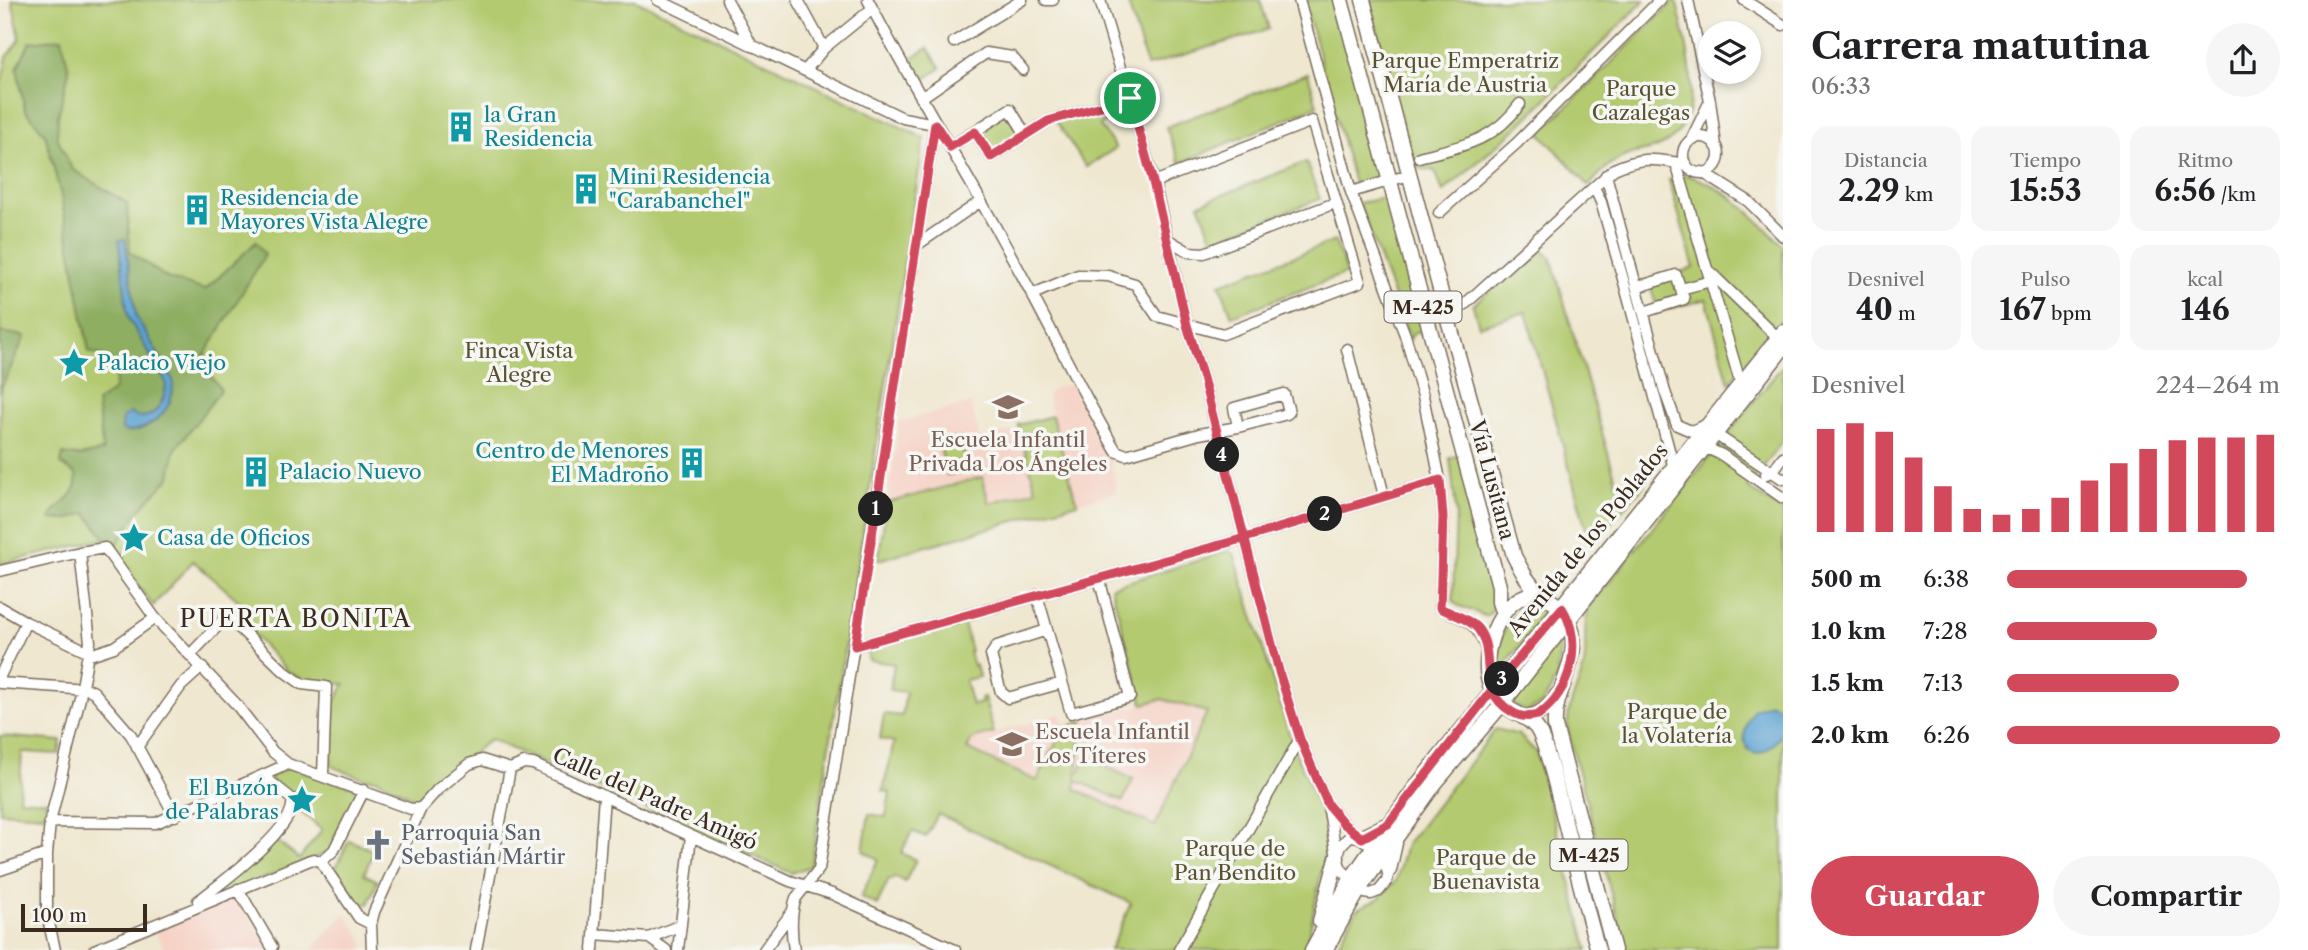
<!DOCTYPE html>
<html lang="es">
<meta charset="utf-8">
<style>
body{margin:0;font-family:"Libre Caslon Text",serif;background:#f6f6f6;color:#202124;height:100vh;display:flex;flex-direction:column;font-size:26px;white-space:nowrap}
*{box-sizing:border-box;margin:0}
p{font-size:23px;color:#757577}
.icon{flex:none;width:38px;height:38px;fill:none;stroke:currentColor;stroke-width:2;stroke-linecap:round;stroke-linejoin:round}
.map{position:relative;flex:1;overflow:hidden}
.sheet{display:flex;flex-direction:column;background:#fff;width:525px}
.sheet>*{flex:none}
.tools{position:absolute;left:1698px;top:21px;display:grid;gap:14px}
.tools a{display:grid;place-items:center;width:63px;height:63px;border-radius:50%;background:#fff;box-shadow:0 4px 10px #0003;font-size:35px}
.scale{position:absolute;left:21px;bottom:18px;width:126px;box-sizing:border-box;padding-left:7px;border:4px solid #3b2a1e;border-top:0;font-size:19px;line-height:24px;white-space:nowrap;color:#3b2a1e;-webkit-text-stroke:5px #f6f6f2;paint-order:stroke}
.pin{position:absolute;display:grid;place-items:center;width:60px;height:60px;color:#fff;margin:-30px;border:4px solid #fff;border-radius:50%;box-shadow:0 2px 7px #0007}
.km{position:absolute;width:35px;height:35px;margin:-18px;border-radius:50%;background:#222;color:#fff;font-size:19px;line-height:35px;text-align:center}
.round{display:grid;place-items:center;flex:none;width:74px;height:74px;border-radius:37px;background:#f6f6f6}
.headline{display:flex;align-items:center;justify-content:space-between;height:119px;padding:0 28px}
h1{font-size:38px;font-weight:700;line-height:52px}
.figures{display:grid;grid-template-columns:repeat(3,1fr);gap:10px;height:119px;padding:7px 28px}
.figures div{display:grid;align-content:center;border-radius:18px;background:#f6f6f6;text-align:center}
.figures b{font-size:30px;font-weight:700}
.figures small{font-size:19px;font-weight:400}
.figures p{font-size:19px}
.chart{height:196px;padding:14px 28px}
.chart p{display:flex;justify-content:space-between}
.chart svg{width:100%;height:126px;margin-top:7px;stroke:#d1495b;stroke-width:6}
.action{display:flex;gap:14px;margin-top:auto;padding:14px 28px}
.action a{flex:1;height:80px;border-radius:42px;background:#d1495b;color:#fff;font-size:28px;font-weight:700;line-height:80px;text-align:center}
.action a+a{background:#f6f6f6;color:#202124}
ul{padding:0 28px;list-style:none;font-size:23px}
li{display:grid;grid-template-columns:112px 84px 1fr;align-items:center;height:52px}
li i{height:18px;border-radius:9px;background:#d1495b}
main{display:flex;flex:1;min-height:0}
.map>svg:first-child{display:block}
.built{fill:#f6d2c5}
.green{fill:#b3ca6f;stroke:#777a46;stroke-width:2}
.forest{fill:#8eae62;stroke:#646c40;stroke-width:2}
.water{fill:#5ba2d1;stroke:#4b6678;stroke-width:2}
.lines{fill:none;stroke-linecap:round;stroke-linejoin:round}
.minor-casing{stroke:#7a6c5c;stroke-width:13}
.major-casing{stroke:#7a6c5c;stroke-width:17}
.minor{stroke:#fff;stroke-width:10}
.major{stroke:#fff;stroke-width:14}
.route-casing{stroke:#fff;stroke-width:14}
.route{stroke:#d1495b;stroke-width:9}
.labels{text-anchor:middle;stroke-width:7;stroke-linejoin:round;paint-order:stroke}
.shield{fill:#f6f6f2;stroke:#73675e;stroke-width:2}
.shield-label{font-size:19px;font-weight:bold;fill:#3b2a1e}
.park-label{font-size:21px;fill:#595232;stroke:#f6f6f2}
.culture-label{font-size:21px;fill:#0d838f;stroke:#f6f6f2;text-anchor:start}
.education-label{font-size:21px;fill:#785e54;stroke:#f6f6f2}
.street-label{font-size:21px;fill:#3b2a1e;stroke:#f6f6f2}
.worship-label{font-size:21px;fill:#5b616d;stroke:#f6f6f2;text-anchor:start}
.quarter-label{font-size:24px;letter-spacing:2px;fill:#3b2a1e;stroke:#f6f6f2}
</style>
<main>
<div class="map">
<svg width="1783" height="950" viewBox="0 0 1783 950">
<rect width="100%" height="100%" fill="#f6f6f2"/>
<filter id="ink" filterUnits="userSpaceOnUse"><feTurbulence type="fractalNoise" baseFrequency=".0143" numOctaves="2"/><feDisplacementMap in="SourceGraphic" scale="14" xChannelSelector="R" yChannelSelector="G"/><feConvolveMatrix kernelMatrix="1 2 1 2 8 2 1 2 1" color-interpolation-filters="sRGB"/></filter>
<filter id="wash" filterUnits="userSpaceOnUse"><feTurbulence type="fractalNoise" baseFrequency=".00686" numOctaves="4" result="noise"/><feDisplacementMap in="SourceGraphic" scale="28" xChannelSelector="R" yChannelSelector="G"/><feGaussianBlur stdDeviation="1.57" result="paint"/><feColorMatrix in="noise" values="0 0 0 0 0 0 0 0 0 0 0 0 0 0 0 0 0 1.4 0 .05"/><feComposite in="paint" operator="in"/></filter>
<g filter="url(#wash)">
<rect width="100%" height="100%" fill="#efe7cf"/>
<path class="built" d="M1070 384 1111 459 1116 492 1077 503 1047 395 1057 387Z
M971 403 980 439 1016 430 1018 434H1021L1036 490 989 503 982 477 887 503 900 422Z
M1162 699 1207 712 1155 826 1075 790 1083 721Z
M1060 714 1064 728 1037 781 966 749 972 739Z
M238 896 269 950H165L155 931Z
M345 913 365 943 363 950H312Z"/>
<path class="green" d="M12 0H636L924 138 811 866 791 873 490 739 421 798 416 799 377 779 363 778 333 767 331 764 334 704 345 684 307 682 287 671 238 618 247 608 193 561 153 606 104 539 0 564V89L7 57 20 39Z
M1127 0H1260L1269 29 1147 66Z
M1304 0H1336L1385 182 1356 191Z
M1369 0H1645L1517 128 1443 192 1435 171 1414 167Z
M1675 0H1676C1686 43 1712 125 1658 147 1648 151 1636 152 1626 156 1610 162 1600 173 1589 186L1540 133Z
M928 48 941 68 919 83 905 62Z
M1308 73 1317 106 1180 163 1166 127Z
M1010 109 1026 135 991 157 975 132Z
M1102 111 1109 119 1100 126 1116 148 1086 167 1055 119Z
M1306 162 1320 199 1213 240 1199 204Z
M1685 175C1725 184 1755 217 1783 246V319L1729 383 1706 299 1658 312 1649 281 1694 268 1669 180Z
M1389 197 1424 330 1413 333 1410 340 1359 203Z
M1335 241 1347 273 1232 316 1220 284Z
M1540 249 1551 257 1617 484 1645 477 1644 485 1591 547 1526 312 1479 326 1473 305Z
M1783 365V440L1748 488 1783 511V950H1626L1568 731C1566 704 1578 692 1584 666 1588 645 1581 625 1591 605Z
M1052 416 1077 503 878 560 887 503 982 477 989 503 1036 490 1018 425Z
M960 438 968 469 947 475 939 444Z
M1460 455C1470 490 1502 581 1492 612L1485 616 1457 605 1453 600 1456 512 1450 458Z
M1229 551 1234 554 1294 749 1329 831 1308 940 1302 950H1110L1131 903 938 814 926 837 912 831 901 853 916 860 905 882 894 877 892 880 889 879 877 905 861 897 878 859 863 851 869 814 886 817 890 792 883 791 894 742 880 739 884 714 902 716 906 692 890 690 894 664 869 660 866 649 963 620 971 651 969 652 973 666 976 665 979 677 965 680 972 705 982 703 981 698 984 697 994 733 972 739 967 749 1037 781 1064 728 1083 721 1076 778 1086 757 1133 779 1123 801 1076 780 1075 789 1155 826 1207 712 1162 699 1143 704 1111 587Z
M1526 604C1535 604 1540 604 1546 612L1544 617 1496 675C1498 647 1501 621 1526 604Z
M1561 637 1557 676 1550 691 1542 704 1526 712 1513 704 1512 700Z
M1496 729 1519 735 1536 752 1588 950H1335L1357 909 1378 899 1396 881 1406 845Z
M0 736 61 741 59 754 22 752 19 799 48 801 45 815 0 812Z
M290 767 364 790 334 850 212 899 209 892 272 837 299 859 322 830 296 808 269 777Z
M349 840 374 851 364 874 378 881 368 904H360L335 869Z"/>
<path class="forest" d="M62 38 69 71 58 116 57 137 72 169 127 203 130 252 167 278 205 290 256 242 265 255 201 361 221 390 175 450 170 477 140 509 114 549 86 513 67 520 50 519C58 500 79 501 76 474L61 464 63 454 80 456 103 451 97 402 113 391C120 365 115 358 89 352L61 196 45 134 25 110 17 68 30 42Z
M0 332 25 336 0 391Z"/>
<path class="water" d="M125 239 136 316 173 380C175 409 154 429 126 432L122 429 123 417 130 413C152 426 166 402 166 382L129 319 127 311 119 240Z
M1771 703 1783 709V733C1751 777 1732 741 1754 709Z"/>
</g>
<g filter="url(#ink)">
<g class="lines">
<g class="minor-casing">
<path id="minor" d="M658 0 903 118 935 124 819 869 796 898C790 915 791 932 794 950
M727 0 752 46
M798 0 824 48
M868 0C910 82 959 160 1003 241 1042 310 1076 382 1116 451L1126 455 1199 434 1238 427 1287 414 1289 412 1284 394 1234 408 1238 427
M1046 0H1053
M1100 0 1154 182 1187 325 1203 378 1280 675 1300 739 1328 805 1337 858 1341 869 1365 893 1371 894 1379 891 1387 881 1389 870 1386 864
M1299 0 1351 192 1405 335 1423 396 1440 480 1443 517 1440 608C1467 621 1478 621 1487 652
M1688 0 1710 101 1716 146
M1744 0 1783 25
M954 42 1022 0
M805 71 824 48 872 9
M921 98 986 53 1012 57 1023 70
M975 132 991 157 1048 121 1130 98
M1683 155a18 18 0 1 1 36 0a18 18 0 1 1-36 0Z
M1691 140 1710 101
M950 147 1010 109 1026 135
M1419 157C1462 146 1493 142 1520 104
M1676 163 1741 385
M1702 172 1748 201 1783 236
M1606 175 1665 392 1677 425 1691 431 1706 425
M1594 187 1601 202 1625 286 1674 468
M1351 192 1409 175
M1439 213 1517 143 1660 0
M1167 239 1189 252 1204 253 1335 203
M917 245 981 201
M1710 272 1778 338
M1636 284 1644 285 1676 275 1684 299 1644 312
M1681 289 1711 281
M1033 294 1078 275 1108 276 1135 284 1157 316 1223 334 1360 282 1312 121 1154 182
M1464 305 1614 169C1645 155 1654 160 1686 164
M1347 349 1384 496
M1709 435 1715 434 1783 479
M1702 450H1711L1722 455 1783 498
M1766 474 1772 472 1783 457
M0 571 80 552 105 548 155 618 236 704 273 752 288 764 411 809 421 808
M1037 595 1071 713 1130 697 1099 578
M0 607 26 622 93 654 114 647 155 618
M1047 630 997 646 991 655 1001 692 1008 698 1062 683
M855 646 1245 538 1440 480
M190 655 227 616 285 672 302 684 326 687 323 775
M0 676 26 622
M0 683 88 689 94 692 131 735 175 816
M137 747 181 686 202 667
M1328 805 1344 824 1366 842
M50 822 156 823 288 764
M1338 855 1341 845 1350 836 1362 837
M321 862 334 850 364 790
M321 862 359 918 371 924
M0 870 47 854
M238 889 272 947
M198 901C219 885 298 827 292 799L263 776
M594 934 649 938 666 950
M649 938 681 925
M55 950 47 914V854L50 822 80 698 90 642 80 552
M94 950 310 860 314 859 321 862
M372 950 371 924 374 912 421 808 438 789 469 764 482 760 510 769 524 763 533 764 790 881 832 894 955 950
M476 950 510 769
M593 950 604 796
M678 950 691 836
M764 950 792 912
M1179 950 1300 739"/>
</g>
<g class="major-casing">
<path id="major" d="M1341 0 1499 586V602L1503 614
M1363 0 1449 323 1514 556C1521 569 1527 582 1538 592 1548 600 1560 604 1567 616 1587 656 1552 689 1555 726L1614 950
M1540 594C1502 591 1482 647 1488 678 1495 716 1529 709 1540 734 1552 763 1558 795 1566 826 1576 868 1586 909 1598 950
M1524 717C1540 716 1549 707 1558 694
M1362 837 1384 826
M1389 870 1395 843
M1320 921 1337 858
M1312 950 1351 879 1418 784 1783 332
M1325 950 1360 888 1436 782 1502 704 1783 348"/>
</g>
<use href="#minor" class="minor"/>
<use href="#major" class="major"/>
</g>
</g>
<g class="lines" filter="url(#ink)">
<g class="route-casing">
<path id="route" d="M1130 98 1048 121 991 157 975 132 950 147 935 124 855 646 1245 538 1440 480 1443 517 1440 608C1452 614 1470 619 1478 629 1498 656 1474 689 1512 712 1520 717 1528 718 1538 715 1571 692 1584 642 1562 608L1492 690 1388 824 1362 838 1344 824 1328 805 1300 739 1280 675 1203 378 1187 325 1153 182 1130 98"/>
</g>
<use href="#route" class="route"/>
</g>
<defs>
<g id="building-bare" transform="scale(2.415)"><path d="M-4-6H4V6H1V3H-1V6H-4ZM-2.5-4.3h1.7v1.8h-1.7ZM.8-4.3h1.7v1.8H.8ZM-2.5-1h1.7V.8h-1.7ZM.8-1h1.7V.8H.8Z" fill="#0f9aa8" stroke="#f6f6f2" stroke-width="2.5" paint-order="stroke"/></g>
<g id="sight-bare" transform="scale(2.415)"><path d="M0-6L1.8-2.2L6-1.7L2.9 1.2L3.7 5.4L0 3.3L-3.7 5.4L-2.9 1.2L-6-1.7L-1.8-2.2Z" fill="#0f9aa8" stroke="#f6f6f2" stroke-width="2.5" paint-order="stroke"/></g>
<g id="school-bare" transform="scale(2.415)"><path d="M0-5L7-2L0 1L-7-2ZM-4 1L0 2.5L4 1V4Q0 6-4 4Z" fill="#8d6e63" stroke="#f6f6f2" stroke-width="2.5" paint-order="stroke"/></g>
<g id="church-bare" transform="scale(2.415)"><path d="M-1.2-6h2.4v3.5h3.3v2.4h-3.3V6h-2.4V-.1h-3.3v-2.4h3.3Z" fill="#6b7280" stroke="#f6f6f2" stroke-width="2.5" paint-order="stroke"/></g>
</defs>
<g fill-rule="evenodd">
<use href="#building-bare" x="461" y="127"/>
<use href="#building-bare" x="586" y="189"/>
<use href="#building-bare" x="197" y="210"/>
<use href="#sight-bare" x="74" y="363"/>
<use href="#school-bare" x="1008" y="407"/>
<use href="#building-bare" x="692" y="463"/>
<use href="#building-bare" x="256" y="472"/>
<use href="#sight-bare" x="134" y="538"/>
<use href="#school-bare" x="1012" y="744"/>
<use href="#sight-bare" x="302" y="800"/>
<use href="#church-bare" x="378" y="845"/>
</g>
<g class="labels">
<g class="shield">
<rect x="1384.5" y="291.5" width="77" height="31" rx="5"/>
<rect x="1550.5" y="839.5" width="77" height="31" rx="5"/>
</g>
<g class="shield-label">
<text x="1423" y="314">M-425</text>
<text x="1589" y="862">M-425</text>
</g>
<g class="park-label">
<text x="1465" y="68">Parque Emperatriz<tspan x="1465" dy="24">María de Austria</tspan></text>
<text x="1641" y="96">Parque<tspan x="1641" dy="24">Cazalegas</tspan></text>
<text x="519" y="358">Finca Vista<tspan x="519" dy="24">Alegre</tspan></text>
<text x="1677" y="719">Parque de<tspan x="1677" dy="24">la Volatería</tspan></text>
<text x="1235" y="856">Parque de<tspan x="1235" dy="24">Pan Bendito</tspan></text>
<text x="1486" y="865">Parque de<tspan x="1486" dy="24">Buenavista</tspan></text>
</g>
<g class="culture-label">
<text x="484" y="122">la Gran<tspan x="484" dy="24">Residencia</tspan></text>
<text x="609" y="184">Mini Residencia<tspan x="609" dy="24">"Carabanchel"</tspan></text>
<text x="220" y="205">Residencia de<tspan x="220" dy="24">Mayores Vista Alegre</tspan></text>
<text x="97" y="370">Palacio Viejo</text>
<text x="669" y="458" text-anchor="end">Centro de Menores<tspan x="669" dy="24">El Madroño</tspan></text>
<text x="279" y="479">Palacio Nuevo</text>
<text x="157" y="545">Casa de Oficios</text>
<text x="279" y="795" text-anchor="end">El Buzón<tspan x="279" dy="24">de Palabras</tspan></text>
</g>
<g class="education-label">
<text x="1008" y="447">Escuela Infantil<tspan x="1008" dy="24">Privada Los Ángeles</tspan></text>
<text x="1035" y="739" text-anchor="start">Escuela Infantil<tspan x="1035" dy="24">Los Títeres</tspan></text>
</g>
<g class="street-label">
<text transform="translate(1492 480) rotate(75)" y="7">Vía Lusitana</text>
<text transform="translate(1588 540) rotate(-51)" y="7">Avenida de los Poblados</text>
<text transform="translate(655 799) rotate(24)" y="7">Calle del Padre Amigó</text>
</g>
<g class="worship-label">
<text x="401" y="840">Parroquia San<tspan x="401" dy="24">Sebastián Mártir</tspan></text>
</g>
<g class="quarter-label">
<text x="296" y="627">PUERTA BONITA</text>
</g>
</g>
</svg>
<div class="tools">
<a><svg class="icon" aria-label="layers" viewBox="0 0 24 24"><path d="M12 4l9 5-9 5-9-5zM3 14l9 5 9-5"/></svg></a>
</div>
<div class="scale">100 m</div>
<div class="pin" style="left:1130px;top:98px;background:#1e9e55"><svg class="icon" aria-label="arrive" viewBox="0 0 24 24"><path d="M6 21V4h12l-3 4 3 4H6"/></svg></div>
<b class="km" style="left:876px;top:509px">1</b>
<b class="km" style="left:1325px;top:514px">2</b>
<b class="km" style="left:1502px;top:679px">3</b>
<b class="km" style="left:1222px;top:455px">4</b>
</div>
<section class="sheet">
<div class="headline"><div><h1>Carrera matutina</h1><p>06:33</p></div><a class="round"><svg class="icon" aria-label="share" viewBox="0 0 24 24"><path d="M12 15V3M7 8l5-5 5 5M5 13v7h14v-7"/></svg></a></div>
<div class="figures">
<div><p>Distancia</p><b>2.29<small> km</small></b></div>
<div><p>Tiempo</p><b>15:53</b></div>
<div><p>Ritmo</p><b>6:56<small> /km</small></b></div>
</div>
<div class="figures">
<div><p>Desnivel</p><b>40<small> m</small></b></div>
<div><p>Pulso</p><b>167<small> bpm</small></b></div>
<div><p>kcal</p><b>146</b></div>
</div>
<div class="chart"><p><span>Desnivel</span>224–264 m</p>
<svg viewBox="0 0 160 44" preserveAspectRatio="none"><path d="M5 44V8M15 44V6M25 44V9M35 44V18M45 44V28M55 44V36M65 44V38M75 44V36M85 44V32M95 44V26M105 44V20M115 44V15M125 44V12M135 44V11M145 44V11M155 44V10"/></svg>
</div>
<ul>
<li><b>500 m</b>6:38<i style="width:88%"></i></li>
<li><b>1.0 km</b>7:28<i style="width:55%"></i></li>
<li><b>1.5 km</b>7:13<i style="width:63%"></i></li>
<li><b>2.0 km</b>6:26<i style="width:100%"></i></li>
</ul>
<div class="action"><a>Guardar</a><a>Compartir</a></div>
</section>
</main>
